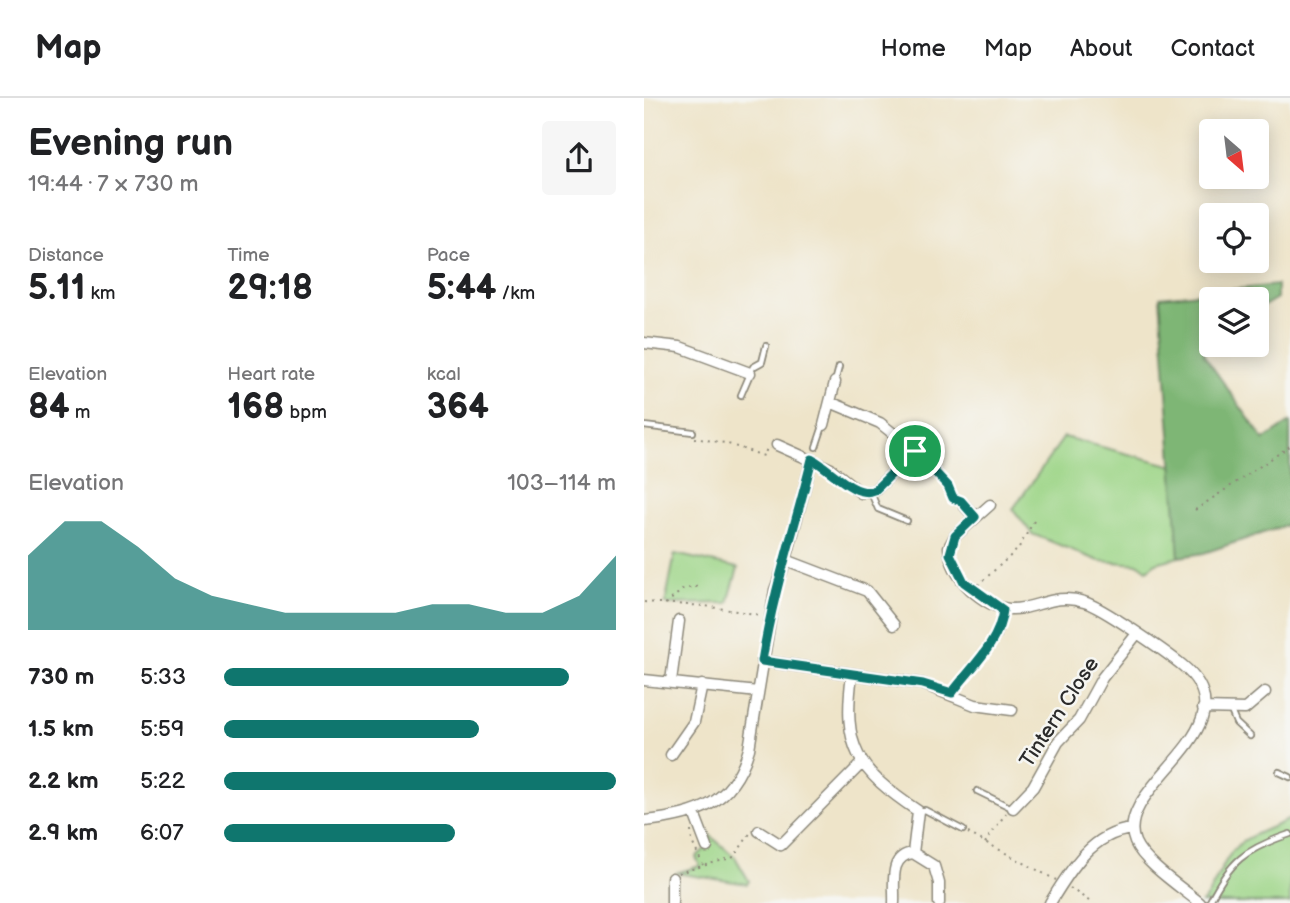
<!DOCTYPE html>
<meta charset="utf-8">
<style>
body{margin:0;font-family:"Balsamiq Sans",sans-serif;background:#f6f6f6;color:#202124;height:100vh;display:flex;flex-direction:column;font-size:26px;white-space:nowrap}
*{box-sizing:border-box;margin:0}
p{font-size:23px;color:#757577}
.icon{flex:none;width:38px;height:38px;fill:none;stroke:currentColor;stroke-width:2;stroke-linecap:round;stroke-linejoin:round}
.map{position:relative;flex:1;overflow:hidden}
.side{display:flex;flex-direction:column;background:#fff;width:644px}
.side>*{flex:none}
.needle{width:46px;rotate:152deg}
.fabs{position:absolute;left:555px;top:21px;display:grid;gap:14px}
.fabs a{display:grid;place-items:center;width:70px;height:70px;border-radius:7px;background:#fff;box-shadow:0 4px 18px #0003;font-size:35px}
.pin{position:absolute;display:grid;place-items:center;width:60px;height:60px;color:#fff;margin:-30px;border:4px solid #fff;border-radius:50%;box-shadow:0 2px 7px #0007}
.round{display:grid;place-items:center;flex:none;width:74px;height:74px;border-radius:7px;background:#f6f6f6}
.head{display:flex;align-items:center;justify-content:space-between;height:119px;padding:0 28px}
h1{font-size:38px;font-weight:700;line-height:52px}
.stats{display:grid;grid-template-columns:repeat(3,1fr);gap:10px;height:119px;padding:7px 28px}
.stats div{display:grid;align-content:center}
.stats b{font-size:35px;font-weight:700}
.stats small{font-size:19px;font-weight:400}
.stats p{font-size:19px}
.chart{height:196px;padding:14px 28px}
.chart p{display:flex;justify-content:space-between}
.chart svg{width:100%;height:126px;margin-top:7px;fill:#0f766e;opacity:.7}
ul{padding:0 28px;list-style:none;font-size:23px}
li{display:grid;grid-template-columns:112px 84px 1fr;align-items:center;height:52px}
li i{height:18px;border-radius:9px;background:#0f766e}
header{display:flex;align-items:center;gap:42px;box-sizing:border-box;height:98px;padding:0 35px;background:#fff;border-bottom:2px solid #e0e0e0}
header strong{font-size:33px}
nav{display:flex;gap:38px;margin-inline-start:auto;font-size:24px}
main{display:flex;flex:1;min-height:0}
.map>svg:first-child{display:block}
.green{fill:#9ed588;stroke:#64805a;stroke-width:2}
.forest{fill:#7eb674;stroke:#547050;stroke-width:2}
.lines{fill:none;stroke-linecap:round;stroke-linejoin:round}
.lane-casing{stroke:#8c887a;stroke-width:8}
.street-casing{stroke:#8c887a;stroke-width:13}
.path{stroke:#8c887a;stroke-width:2;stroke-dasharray:2 5;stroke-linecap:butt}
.lane{stroke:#fff;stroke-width:4.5}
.street{stroke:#fff;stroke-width:10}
.route-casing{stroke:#fff;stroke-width:14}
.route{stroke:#0f766e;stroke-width:9}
.labels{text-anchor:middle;stroke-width:5;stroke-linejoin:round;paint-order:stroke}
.street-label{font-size:21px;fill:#2b2b2b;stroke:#f6f6f2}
</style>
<header>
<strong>Map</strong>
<nav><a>Home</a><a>Map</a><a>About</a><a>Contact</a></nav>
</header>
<main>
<section class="side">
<div class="head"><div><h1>Evening run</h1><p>19:44 · 7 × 730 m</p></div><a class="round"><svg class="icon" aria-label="share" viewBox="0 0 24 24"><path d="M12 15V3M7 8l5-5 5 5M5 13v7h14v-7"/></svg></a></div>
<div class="stats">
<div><p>Distance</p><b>5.11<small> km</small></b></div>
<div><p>Time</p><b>29:18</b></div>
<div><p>Pace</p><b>5:44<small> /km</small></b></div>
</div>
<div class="stats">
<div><p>Elevation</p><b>84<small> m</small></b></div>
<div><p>Heart rate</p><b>168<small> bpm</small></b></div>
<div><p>kcal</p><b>364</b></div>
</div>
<div class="chart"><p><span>Elevation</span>103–114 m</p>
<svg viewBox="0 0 160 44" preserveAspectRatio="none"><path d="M0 44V18L10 6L20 6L30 15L40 26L50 32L60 35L70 38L80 38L90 38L100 38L110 35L120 35L130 38L140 38L150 32L160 18V44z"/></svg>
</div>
<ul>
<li><b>730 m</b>5:33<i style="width:88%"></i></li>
<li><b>1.5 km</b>5:59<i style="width:65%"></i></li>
<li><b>2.2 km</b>5:22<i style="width:100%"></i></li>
<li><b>2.9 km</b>6:07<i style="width:59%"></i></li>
</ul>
</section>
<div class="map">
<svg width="646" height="805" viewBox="0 0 646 805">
<rect width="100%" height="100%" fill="#f6f6f2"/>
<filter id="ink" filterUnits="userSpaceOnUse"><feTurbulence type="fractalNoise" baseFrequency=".0143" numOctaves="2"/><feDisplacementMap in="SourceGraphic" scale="14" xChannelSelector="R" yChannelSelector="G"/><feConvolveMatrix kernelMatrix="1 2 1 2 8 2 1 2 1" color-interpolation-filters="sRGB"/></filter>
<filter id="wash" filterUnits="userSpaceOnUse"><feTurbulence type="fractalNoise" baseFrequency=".00686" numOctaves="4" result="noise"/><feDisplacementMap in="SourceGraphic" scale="28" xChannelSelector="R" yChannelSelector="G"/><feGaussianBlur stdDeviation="1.57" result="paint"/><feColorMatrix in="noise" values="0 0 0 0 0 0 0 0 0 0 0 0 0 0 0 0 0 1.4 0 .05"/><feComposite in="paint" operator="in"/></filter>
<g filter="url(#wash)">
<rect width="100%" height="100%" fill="#eee4c9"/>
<path class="green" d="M420 339 530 368 535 459 512 465 503 472 495 466 455 463 388 436 369 411Z
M31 456 94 470 84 505 21 506Z
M646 721V805H558C573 788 576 765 592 749 604 737 630 729 646 721Z
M62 734 91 759 105 783 103 786 32 775 56 768 52 759 61 751Z"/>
<path class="forest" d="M633 187V200L613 212 612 201H567V239L559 244 560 257 620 342 646 324V426L560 455 535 459 516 199Z"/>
</g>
<g filter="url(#ink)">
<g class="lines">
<g class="lane-casing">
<path id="lane" d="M191 284 195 269
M97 297 109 269 118 264 122 248
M0 328 49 334
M172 349 179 328
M288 371 304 388
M227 395 234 411 263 423
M331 565 354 538 359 512
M587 613 592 625 606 638
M635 674 646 679
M333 693 368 710
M274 713 281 712 319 732
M565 805C586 763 601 751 646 736"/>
</g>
<g class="street-casing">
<path id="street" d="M0 245 36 249 106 275
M180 327 191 284
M133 347 187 371 217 395 231 392 271 353 236 325 186 304
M271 353 288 371
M320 407 331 419
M346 407 311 438 305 449C306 465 315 480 326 491 375 536 396 489 440 504 458 509 522 554 538 567 615 630 467 688 491 744 500 765 538 790 556 805
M142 462 223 493 250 527
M118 563 279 586 331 607 368 612
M208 576C198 650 213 672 274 713L269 755
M0 582 114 594
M27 583 35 523
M559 610 601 611 621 594
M27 657 50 624 58 587
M369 710 389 689 414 644 435 622 458 580 492 537
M50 715 63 749
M0 723C53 718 89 706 105 651L131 492 142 462 168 361
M115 733 137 747 218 665
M28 780V805
M250 805C251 786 244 758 269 755L290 768 295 785V805
M406 805C426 772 448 735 488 731"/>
</g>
<path class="path" d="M50 340 81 345 120 358 123 350 126 351
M304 394 312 401
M551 412 646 348
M334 487 374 451 390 423
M0 504 61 508 117 517
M22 506 39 491 57 488
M313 589 328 568
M47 733 48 744 59 767
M324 735 412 782
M341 745 362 715
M34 775 90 759 107 734
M426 790 448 805"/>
<use href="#lane" class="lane"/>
<use href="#street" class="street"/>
</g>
</g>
<g class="lines" filter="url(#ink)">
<g class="route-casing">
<path id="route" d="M271 353 304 388 309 400 317 403 331 419 311 438 306 456 320 484 359 512C355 546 328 568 308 595L279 586 118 563C129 494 151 429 168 361 187 371 211 401 231 392Z"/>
</g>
<use href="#route" class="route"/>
</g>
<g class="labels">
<g class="street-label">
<text transform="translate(415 614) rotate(-57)" y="7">Tintern Close</text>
</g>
</g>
</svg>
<div class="fabs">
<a><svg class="needle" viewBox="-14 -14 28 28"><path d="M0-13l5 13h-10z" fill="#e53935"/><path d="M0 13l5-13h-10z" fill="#757577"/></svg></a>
<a><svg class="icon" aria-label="locate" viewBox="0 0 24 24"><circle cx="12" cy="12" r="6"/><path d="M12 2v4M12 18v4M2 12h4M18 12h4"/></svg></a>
<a><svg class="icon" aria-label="layers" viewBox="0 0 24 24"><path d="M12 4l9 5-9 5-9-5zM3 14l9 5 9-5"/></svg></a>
</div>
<div class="pin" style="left:271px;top:353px;background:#1e9e55"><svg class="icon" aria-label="arrive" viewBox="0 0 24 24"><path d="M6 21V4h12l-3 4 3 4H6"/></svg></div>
</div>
</main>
